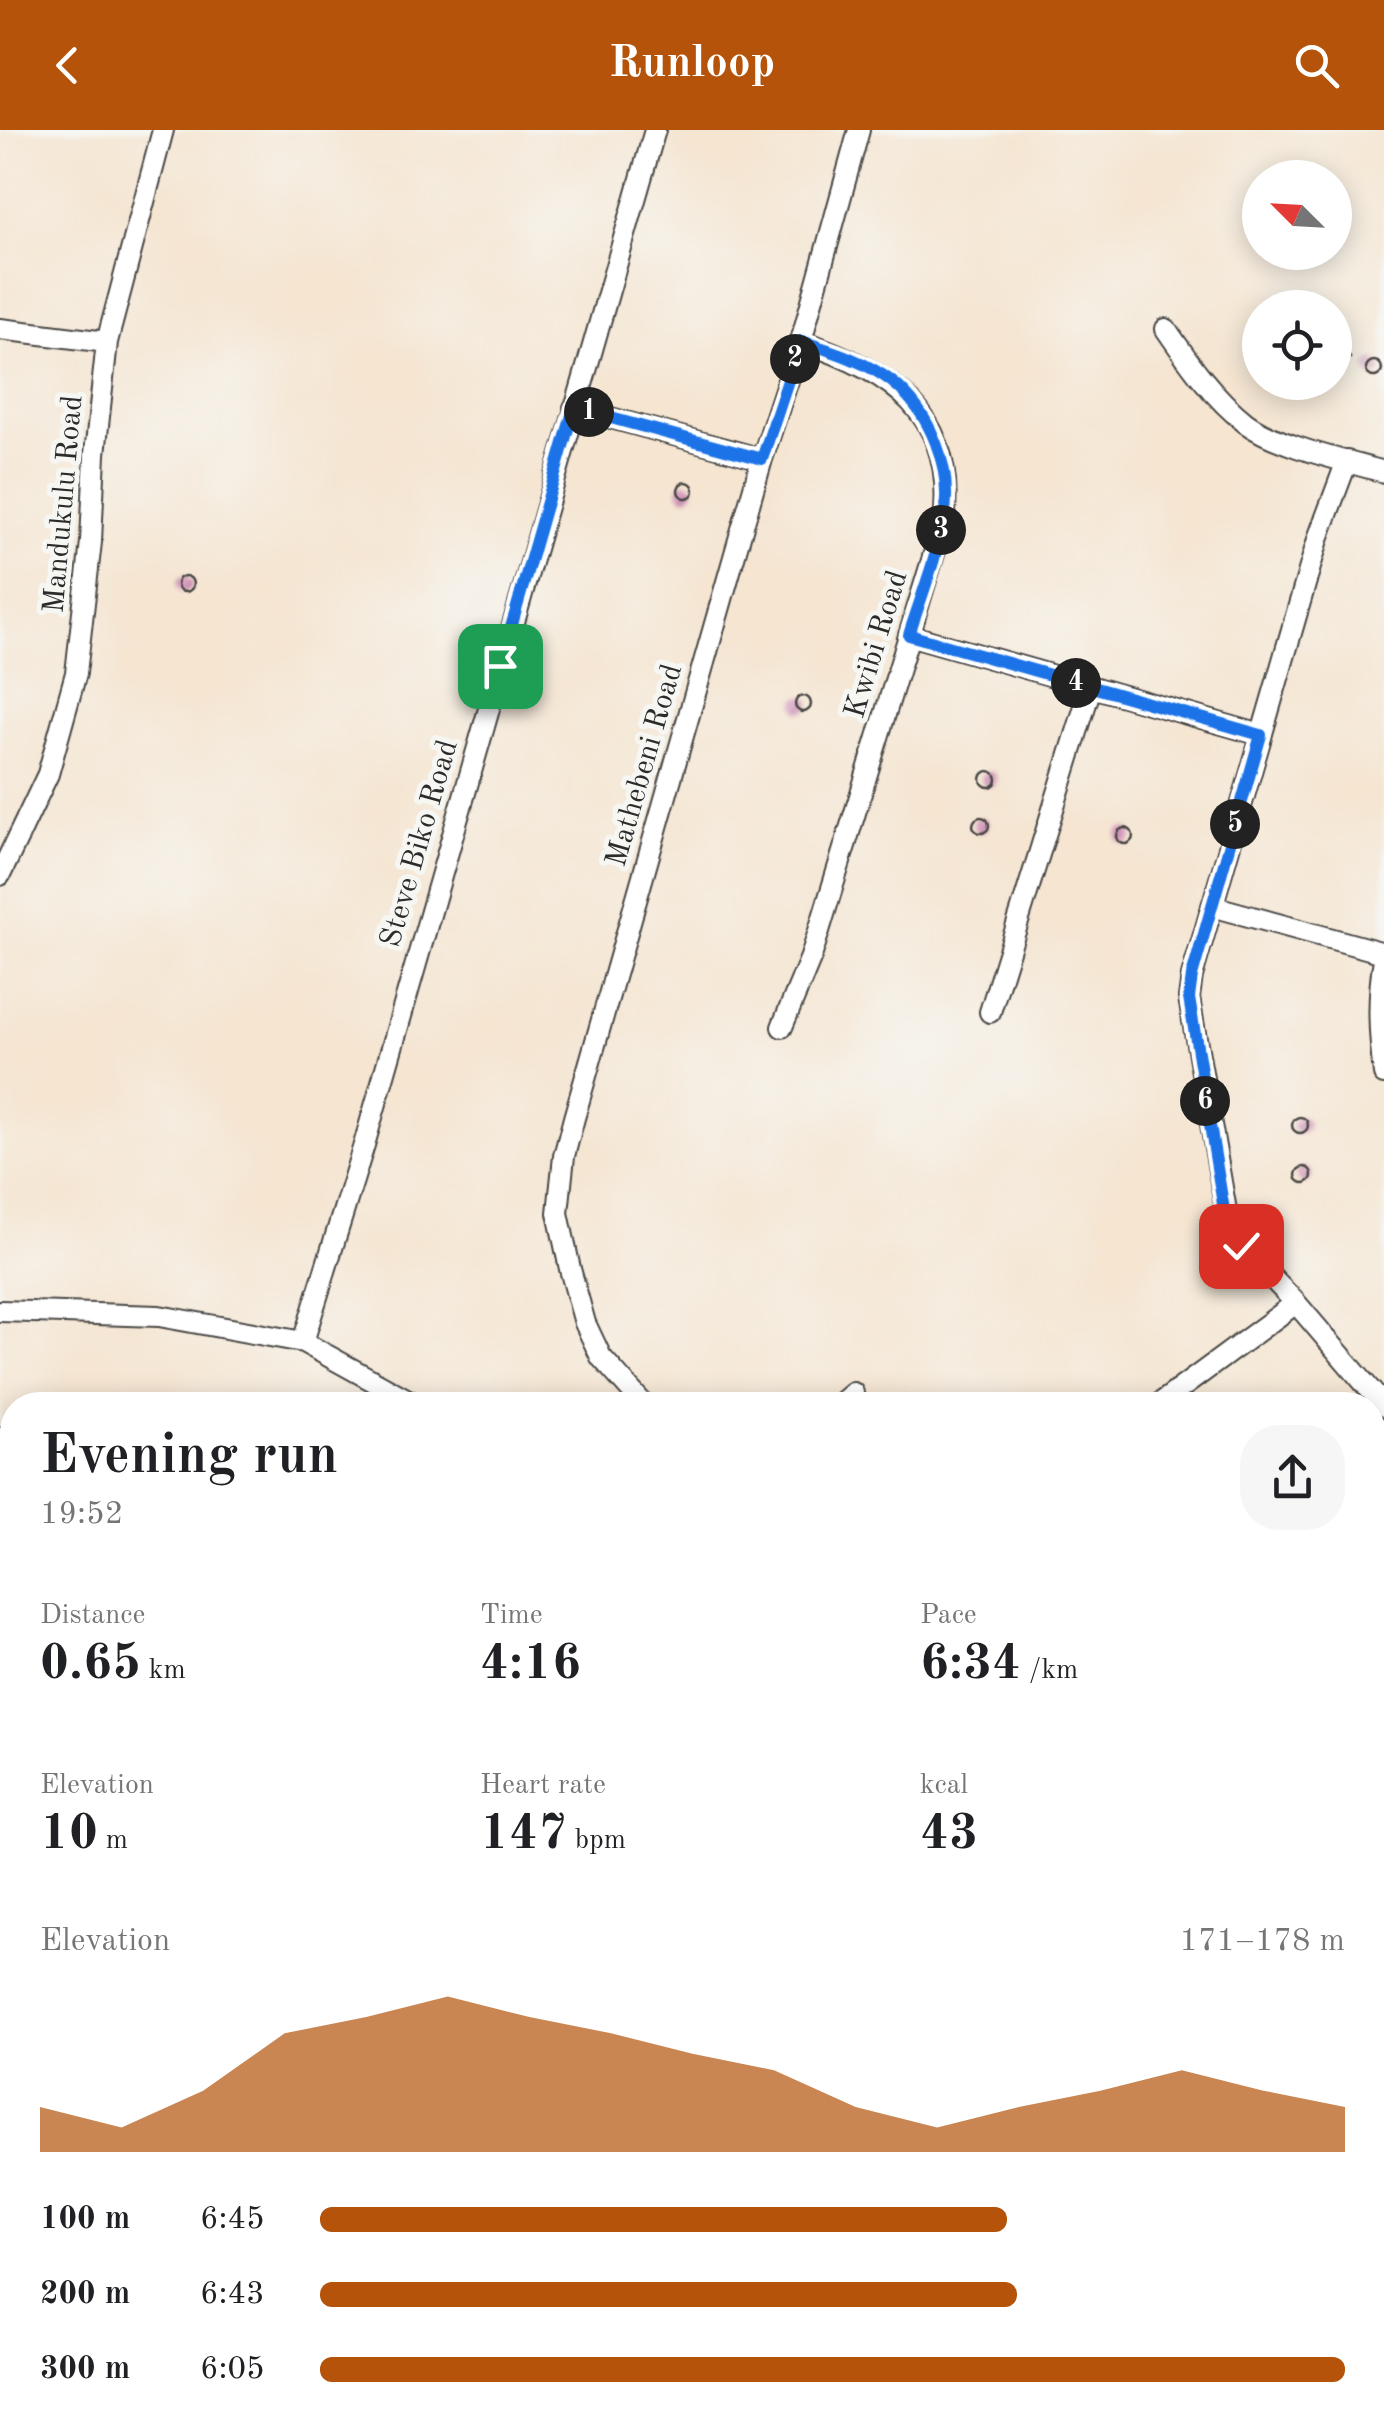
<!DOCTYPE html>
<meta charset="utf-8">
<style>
body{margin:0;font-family:"Old Standard TT",serif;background:#f6f6f6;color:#202124;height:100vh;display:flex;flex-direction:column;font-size:38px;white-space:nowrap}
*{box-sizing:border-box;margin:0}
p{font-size:32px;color:#757577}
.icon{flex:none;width:55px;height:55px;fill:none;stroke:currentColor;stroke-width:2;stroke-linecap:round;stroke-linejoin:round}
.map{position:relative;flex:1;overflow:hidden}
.side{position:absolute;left:0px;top:1262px;width:1385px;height:1038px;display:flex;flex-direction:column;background:#fff;border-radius:40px 40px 0 0;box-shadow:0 5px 25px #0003}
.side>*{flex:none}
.needle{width:65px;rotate:294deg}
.tools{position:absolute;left:1242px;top:30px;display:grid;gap:20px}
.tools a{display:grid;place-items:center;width:110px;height:110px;border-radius:50%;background:#fff;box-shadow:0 5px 25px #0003;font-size:50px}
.pin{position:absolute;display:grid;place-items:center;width:85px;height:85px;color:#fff;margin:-42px;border-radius:20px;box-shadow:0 5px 15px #0006}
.km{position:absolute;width:50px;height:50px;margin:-25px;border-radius:50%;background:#222;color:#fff;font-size:28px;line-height:50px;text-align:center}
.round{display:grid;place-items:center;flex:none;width:105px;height:105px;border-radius:40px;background:#f6f6f6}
.headline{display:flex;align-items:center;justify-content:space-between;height:170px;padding:0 40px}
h1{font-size:55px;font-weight:800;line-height:75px}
.figures{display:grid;grid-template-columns:repeat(3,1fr);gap:15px;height:170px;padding:10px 40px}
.figures div{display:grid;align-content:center}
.figures b{font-size:50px;font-weight:800}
.figures small{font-size:28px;font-weight:400}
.figures p{font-size:28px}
.chart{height:280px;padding:20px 40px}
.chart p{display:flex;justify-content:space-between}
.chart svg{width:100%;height:180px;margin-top:10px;fill:#b45309;opacity:.7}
ul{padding:0 40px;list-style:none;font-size:32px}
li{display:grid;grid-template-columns:160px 120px 1fr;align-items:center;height:75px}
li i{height:25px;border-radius:12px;background:#b45309}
header{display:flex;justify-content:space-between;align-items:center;height:130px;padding:0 40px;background:#b45309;color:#fff;font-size:45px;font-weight:800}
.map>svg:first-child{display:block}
.building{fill:url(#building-hatch)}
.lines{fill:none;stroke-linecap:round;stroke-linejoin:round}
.minor-casing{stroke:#494744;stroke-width:24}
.minor{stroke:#fff;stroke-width:20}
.route-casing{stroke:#fff;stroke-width:20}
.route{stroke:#1a73e8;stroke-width:12}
.labels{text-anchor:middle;stroke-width:10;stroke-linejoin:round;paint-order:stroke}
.street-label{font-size:30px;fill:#2b2b2b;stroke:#f6f6f2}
</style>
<header><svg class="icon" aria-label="back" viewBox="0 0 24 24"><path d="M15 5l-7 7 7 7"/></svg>Runloop<svg class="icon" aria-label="search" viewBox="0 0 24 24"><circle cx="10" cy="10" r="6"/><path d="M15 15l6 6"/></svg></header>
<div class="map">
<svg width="1384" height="2299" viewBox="0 0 1384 2299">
<defs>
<pattern id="building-hatch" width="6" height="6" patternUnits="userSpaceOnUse" patternTransform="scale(2.5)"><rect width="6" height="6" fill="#d99cc0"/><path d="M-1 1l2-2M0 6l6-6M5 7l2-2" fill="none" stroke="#b07f9c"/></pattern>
</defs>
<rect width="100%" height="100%" fill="#f6f6f2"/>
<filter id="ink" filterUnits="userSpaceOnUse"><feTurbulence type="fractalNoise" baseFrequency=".01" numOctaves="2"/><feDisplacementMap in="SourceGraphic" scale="20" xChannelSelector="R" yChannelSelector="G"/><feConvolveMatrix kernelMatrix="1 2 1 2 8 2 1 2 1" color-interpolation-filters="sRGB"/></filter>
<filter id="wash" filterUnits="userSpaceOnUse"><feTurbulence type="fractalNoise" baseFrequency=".0048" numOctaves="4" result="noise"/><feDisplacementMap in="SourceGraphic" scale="40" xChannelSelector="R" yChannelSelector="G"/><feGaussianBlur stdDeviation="2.25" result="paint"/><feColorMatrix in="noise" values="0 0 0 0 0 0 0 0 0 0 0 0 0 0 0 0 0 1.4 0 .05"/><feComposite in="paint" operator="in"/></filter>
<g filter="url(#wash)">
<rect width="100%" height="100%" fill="#f5e5d1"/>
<g id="blocks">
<path class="building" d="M1335 189 1350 228 1335 234Z
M1366 239a8 8 0 1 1 16 0a8 8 0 1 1-16 0Z
M678 360a8 8 0 1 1 16 0a8 8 0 1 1-16 0Z
M177 454a8 8 0 1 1 16 0a8 8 0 1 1-16 0Z
M795 574a8 8 0 1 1 16 0a8 8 0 1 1-16 0Z
M981 649a8 8 0 1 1 16 0a8 8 0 1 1-16 0Z
M973 695a8 8 0 1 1 16 0a8 8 0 1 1-16 0Z
M1117 706a8 8 0 1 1 16 0a8 8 0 1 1-16 0Z
M1292 995a8 8 0 1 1 16 0a8 8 0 1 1-16 0Z
M1296 1045a8 8 0 1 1 16 0a8 8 0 1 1-16 0Z"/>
</g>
</g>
<g filter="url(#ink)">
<use href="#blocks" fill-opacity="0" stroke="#494744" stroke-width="2.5"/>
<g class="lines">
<g class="minor-casing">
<path id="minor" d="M0 199 107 212
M1166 199C1190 234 1213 267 1246 293 1277 316 1346 331 1384 342
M574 278 762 329
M1347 331 1319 406 1192 846 1189 868 1228 1092 1241 1116 1296 1173 1384 1276
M909 505 1261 605
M0 745 48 644 76 543 91 412 95 324 107 212 163 0
M1212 776 1384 823
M1384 829C1377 869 1379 904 1384 944
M990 882 1091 557
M782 897 811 827 944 391C957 284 891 241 801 211
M0 1181 159 1186 303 1212 417 1275
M303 1212 364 1015 655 0
M644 1275 601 1227 585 1193 570 1139 558 1083 564 1026 574 988 762 329 801 211 859 0
M839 1275 853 1263
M1158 1275 1296 1173
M0 1308H12
M0 1484H12
M1372 1550 1384 1563
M0 1678H12
M1372 1818 1384 1831
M1372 2054 1384 2044
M965 2288 975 2299
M1341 2288 1351 2299
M639 2299 644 2288
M1375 2299 1384 2291"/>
</g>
<use href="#minor" class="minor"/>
</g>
</g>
<g class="lines" filter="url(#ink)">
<g class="route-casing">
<path id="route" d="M500 536 574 278 762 329 801 211C832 221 865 231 891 251 931 282 953 339 944 388 937 427 921 467 909 505L1261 605 1192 846 1189 868 1224 1080 1241 1116"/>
</g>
<use href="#route" class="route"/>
</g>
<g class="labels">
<g class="street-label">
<text transform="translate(62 374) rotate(-85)" y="10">Mandukulu Road</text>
<text transform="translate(875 514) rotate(-73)" y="10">Kwibi Road</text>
<text transform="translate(643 635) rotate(-74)" y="10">Mathebeni Road</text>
<text transform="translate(418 713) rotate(-74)" y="10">Steve Biko Road</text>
</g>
</g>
</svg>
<div class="tools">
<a><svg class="needle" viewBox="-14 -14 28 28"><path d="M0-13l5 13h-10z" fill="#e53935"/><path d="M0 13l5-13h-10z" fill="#757577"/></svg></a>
<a><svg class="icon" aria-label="locate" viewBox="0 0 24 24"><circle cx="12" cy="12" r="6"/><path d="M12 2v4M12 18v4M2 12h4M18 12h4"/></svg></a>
</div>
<div class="pin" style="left:500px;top:536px;background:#1e9e55"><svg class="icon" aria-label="arrive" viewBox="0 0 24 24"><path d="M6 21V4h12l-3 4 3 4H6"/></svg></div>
<div class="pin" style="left:1241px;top:1116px;background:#d93025"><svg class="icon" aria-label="check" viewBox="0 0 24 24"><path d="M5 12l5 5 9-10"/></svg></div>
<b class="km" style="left:589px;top:282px">1</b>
<b class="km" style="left:795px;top:229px">2</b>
<b class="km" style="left:941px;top:400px">3</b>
<b class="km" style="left:1076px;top:553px">4</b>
<b class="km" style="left:1235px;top:694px">5</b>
<b class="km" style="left:1205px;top:971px">6</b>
<section class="side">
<div class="headline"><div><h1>Evening run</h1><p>19:52</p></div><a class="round"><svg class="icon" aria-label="share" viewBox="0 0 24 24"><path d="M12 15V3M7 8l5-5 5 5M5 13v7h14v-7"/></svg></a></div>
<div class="figures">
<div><p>Distance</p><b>0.65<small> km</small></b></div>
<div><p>Time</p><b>4:16</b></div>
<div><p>Pace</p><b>6:34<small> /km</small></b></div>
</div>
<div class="figures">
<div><p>Elevation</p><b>10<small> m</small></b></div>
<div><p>Heart rate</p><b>147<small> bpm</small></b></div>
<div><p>kcal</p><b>43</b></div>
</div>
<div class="chart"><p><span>Elevation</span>171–178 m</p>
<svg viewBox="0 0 160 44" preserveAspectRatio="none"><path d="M0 44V33L10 38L20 29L30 15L40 11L50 6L60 11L70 15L80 20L90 24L100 33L110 38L120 33L130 29L140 24L150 29L160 33V44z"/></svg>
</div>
<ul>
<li><b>100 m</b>6:45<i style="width:67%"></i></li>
<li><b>200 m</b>6:43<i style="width:68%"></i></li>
<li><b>300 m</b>6:05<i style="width:100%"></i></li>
</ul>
</section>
</div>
